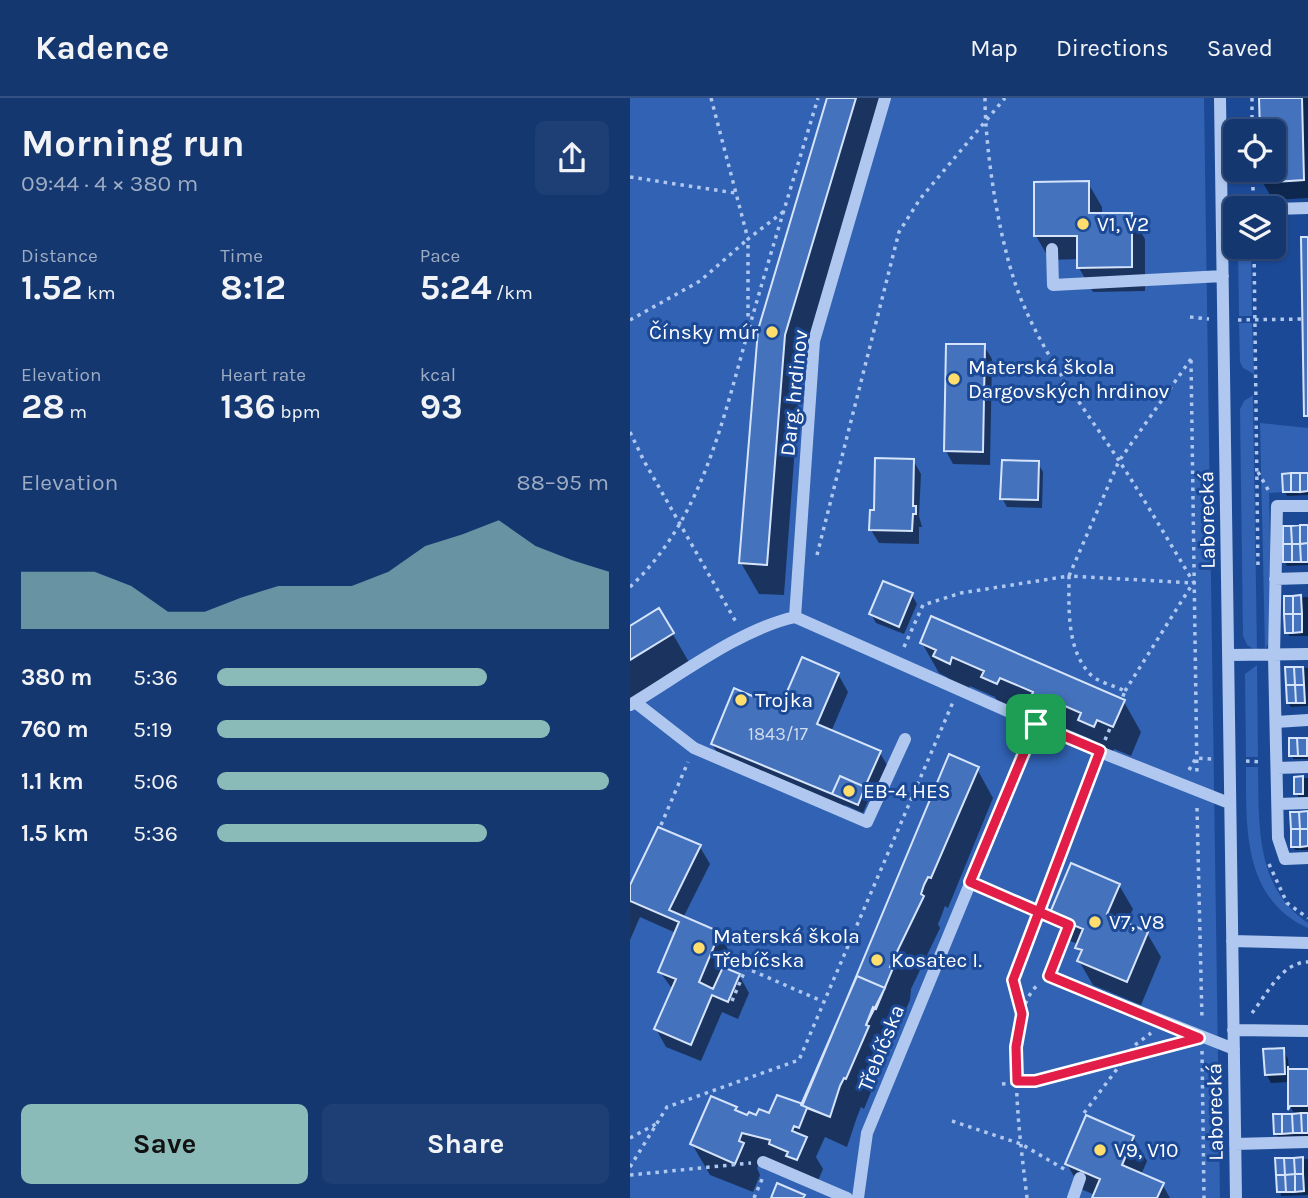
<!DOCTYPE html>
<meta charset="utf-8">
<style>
body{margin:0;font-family:Karla,sans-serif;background:#1e3f75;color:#f1f3f6;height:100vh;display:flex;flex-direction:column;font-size:26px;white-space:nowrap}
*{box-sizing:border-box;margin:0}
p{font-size:23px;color:#9dacc3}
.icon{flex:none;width:38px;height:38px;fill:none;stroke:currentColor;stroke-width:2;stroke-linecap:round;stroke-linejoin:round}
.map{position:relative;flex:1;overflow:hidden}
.sheet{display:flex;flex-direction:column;background:#153770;width:630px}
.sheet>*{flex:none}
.controls{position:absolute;left:593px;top:21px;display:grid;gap:14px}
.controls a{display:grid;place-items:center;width:63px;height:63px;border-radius:10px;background:#153770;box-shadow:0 2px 5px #0004,0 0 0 2px #345183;font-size:35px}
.pin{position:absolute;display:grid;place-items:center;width:60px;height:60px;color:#fff;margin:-30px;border-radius:14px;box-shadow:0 4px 10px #0006}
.round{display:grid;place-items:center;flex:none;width:74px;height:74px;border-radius:10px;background:#1e3f75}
.summary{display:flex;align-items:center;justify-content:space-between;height:119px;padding:0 21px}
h1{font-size:38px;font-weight:700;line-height:52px}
.figures{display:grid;grid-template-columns:repeat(3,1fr);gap:10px;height:119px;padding:7px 21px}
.figures div{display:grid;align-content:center}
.figures b{font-size:35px;font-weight:700}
.figures small{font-size:19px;font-weight:400}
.figures p{font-size:19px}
.chart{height:196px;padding:14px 21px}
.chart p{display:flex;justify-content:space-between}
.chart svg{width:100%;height:126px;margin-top:7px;fill:#8bbbb9;opacity:.7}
.button{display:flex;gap:14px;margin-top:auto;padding:14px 21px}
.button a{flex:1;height:80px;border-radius:10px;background:#8bbbb9;color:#111;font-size:28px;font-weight:700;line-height:80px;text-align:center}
.button a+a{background:#1e3f75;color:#f1f3f6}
ul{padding:0 21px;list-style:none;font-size:23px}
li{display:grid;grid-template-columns:112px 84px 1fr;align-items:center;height:52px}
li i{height:18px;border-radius:9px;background:#8bbbb9}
header{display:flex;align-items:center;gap:42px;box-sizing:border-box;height:98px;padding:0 35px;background:#153770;border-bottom:2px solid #345183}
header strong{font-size:33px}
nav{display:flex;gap:38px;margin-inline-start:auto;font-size:24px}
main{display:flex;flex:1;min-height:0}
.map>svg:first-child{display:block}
.green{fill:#3162b3}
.shadow{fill:#0007}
.building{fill:#4572bc;stroke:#d6e4fb;stroke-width:2}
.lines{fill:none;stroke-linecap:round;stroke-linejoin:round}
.path{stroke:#b0c8ef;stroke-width:3.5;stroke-dasharray:3.5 5;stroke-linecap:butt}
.minor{stroke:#b0c8ef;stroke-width:12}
.route-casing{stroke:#fff;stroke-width:14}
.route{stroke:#e11d48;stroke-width:9}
.poi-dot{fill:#ffde6e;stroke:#1c4995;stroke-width:2.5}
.labels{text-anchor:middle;stroke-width:6;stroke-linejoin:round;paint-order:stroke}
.number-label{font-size:18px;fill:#d0dcee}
.poi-label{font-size:21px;fill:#fff;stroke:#1c4995;text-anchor:start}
.street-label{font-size:21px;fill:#fff;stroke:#1c4995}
</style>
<header>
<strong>Kadence</strong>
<nav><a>Map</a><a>Directions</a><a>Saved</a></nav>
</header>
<main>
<section class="sheet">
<div class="summary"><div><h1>Morning run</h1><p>09:44 · 4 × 380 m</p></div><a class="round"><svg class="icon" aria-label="share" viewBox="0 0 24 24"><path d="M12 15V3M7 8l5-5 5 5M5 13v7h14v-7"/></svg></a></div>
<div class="figures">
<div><p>Distance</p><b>1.52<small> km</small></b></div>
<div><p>Time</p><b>8:12</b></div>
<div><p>Pace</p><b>5:24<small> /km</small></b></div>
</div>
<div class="figures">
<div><p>Elevation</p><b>28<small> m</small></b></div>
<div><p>Heart rate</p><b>136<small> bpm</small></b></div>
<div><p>kcal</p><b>93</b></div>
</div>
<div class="chart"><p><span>Elevation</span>88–95 m</p>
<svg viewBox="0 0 160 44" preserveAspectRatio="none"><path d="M0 44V24L10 24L20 24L30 29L40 38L50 38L60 33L70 29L80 29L90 29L100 24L110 15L120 11L130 6L140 15L150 20L160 24V44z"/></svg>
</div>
<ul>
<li><b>380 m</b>5:36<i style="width:69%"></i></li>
<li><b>760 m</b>5:19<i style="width:85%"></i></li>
<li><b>1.1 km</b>5:06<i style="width:100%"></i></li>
<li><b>1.5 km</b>5:36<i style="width:69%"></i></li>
</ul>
<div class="button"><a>Save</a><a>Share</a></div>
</section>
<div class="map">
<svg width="678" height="1100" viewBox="0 0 678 1100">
<rect width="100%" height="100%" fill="#1c4995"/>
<path class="green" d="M0 0H574L590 1100H0Z
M608 149H621L622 218H609Z
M609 225H622L624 276 613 270 610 264Z
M623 297 627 553 617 547 613 538 610 311 614 303Z
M630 325 678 330V375L652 376 653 394 639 395 642 539 635 551Z
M627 567 628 659H616L615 576Z
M616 669H628C629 726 625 790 678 825V830C613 801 616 730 616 669Z"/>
<path class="shadow" d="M199 0H253L171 268 154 497 129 496 111 465Z
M631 0H678V100L643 102 633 85 632 72H644V33H632Z
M458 85 472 109V117H501L515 141V193L463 194 449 170V161L420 162 406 138Z
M354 248 362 261 360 367 323 366 316 353Z
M283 362 291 376 289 418 292 429H289V446L249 445 241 432 245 414Z
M408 365 413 374 412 410 377 409 372 400Z
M678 377V397L657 398 655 394Z
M678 429V467L657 468 655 464Z
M282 497 287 506 274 536 246 525 241 516Z
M678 499V538H659L655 500Z
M29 512 60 566 0 603V530Z
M292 545 494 604 511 634 501 658 484 651 482 658 467 652 461 641 437 631 434 637 419 631 413 621 388 609 385 616 371 610 365 599 340 588 337 595 323 589 317 579 309 575Z
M657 570H678V608L661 609 658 605Z
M208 576 218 594 201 634 250 655 260 672 245 706 238 703 233 715 215 707 212 713 93 664 82 646 151 612Z
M661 642H678V661H663Z
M346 669 363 700 318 810 315 808 311 819 308 826 310 830 281 891 280 902 263 940 260 939 253 956 255 960 234 1011 231 1009 227 1019 217 1049 195 1039 186 1059 193 1071 184 1092 130 1064 127 1070 130 1077 123 1094 80 1077 62 1046 106 1010 109 1016 127 1020 174 1009Z
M666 680H678V699H668Z
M678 715V752H665L663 748Z
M70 749 80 766 53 820 89 836 99 853 92 870 109 877 119 895 108 921 92 914 71 963 36 949 26 931 43 892 30 874 46 835 10 819 0 842V792Z
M489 787 503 811 496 826 517 835 531 859 511 907 463 887 449 863 451 858 448 846 435 841 421 817Z
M653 952 658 961 659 973H678V1038L648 1039 645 1035 665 1017 660 1008 659 984 641 985 636 976Z
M503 1039 517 1063 511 1077 532 1086 540 1100H464L465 1097 451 1091 437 1066Z
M678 1061V1097L651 1098 647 1062Z"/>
<path class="building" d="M197 0H226L155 237 137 467 109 465 128 232Z
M629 0H672L674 82 631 85V72H644V33H630Z
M459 83V115H502V169L447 170V138H404V84Z
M671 139H678V318H674Z
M316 246H355L353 354 314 353Z
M245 360 284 361 283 408H286V416H283L282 433 239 432 240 412H244Z
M372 362 409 363 408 402 370 401Z
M661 375V394H653L652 376Z
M661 375H670V394H661Z
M670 375H678V393L670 394Z
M670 427H678V445L670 446Z
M670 427V446H662L661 428Z
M653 428H661L662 446H653Z
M678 445V464H671L670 446Z
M653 446H662V464H653Z
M662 446H670L671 464H662Z
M253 483 283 495 269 529 239 516Z
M671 497 672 516H663V498Z
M654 498H663V516H654Z
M29 510 44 535 0 562V528Z
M654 516H663V535H655Z
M663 516H672V534L663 535Z
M301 518 495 602 483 629 467 622 464 629 448 622 451 615 419 601 416 608 400 601 403 594 370 580 367 586 351 579 354 573 322 559 320 566 303 558 306 552 290 545Z
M172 559 209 575 187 626 251 653 235 689 210 678 202 696 81 646 104 590 150 610Z
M655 569H664L665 587H656Z
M664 569H673L674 587H665Z
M656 587H665L666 605H657Z
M665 587H674L675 605H666Z
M659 640H667L668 658H659Z
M667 640H677V658H668Z
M319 656 349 669 301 780 298 779 294 787 291 796 294 798 264 860 260 869 263 870 246 911 243 909 236 927 239 928 216 981 214 980 210 988 200 1019 177 1010 169 1030 164 1028 162 1033 177 1039 167 1062 156 1058 158 1054 139 1046 140 1042 112 1035 109 1043 114 1045 105 1066 60 1046 81 998 107 1009 105 1012 117 1017 119 1014 126 1017 129 1011 139 1015 147 997 173 1006Z
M210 678 235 689 228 707 202 696Z
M673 678V696H664V679Z
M678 713V731H670L669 714Z
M660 714H669L670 731H661Z
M28 729 71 747 39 812 90 834 69 884 83 891 93 869 110 876 98 904 82 897 61 947 24 931 46 881 28 874 49 824 0 803V787Z
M661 731H670V749H661Z
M670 731H678V748L670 749Z
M441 765 490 786 477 816 518 834 497 884 447 863 452 852 445 850 453 831 419 817Z
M227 878 255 890 236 927 239 928 216 981 214 980 210 988 200 1019 171 1007Z
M654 950 655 976 635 977 633 951Z
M658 968V971H678V1008H660L658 1012Z
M671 1015 672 1035H663L662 1016Z
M671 1015H678V1035H672Z
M643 1016H652V1036H644Z
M652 1016H662L663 1035 652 1036Z
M456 1017 504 1038 492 1067 534 1085 527 1100H462L470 1081 435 1066Z
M673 1059V1076H665L664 1060Z
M645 1060H654L655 1077H646Z
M654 1060H664L665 1076 655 1077Z
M665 1076H673L674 1093 665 1094Z
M665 1076V1094H656L655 1077Z
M646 1077H655L656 1094H647Z
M147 1085 175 1097 173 1100H141Z"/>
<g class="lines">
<path class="path" d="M81 0 118 141 153 114
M355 0C355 55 371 158 394 208 417 262 453 309 486 358 513 399 538 442 564 485L439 478C439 509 436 552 461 577 468 584 485 588 495 593L492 601
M622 0V33
M623 72V110
M0 79 105 95
M624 149 628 469
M560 219 579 221
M0 222 70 183 118 141
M608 222 672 221
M118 227V141
M561 262 567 678
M0 334 14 363 106 524
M628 374 640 395
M187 457 269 134 290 101 375 0
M0 489C75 419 94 315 122 220 143 147 166 73 188 0
M274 549 293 507 331 495 439 478 489 363 561 261
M495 593 563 485
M475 642 481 628
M616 663 632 664
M559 672 566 660 582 661
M567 710 572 921
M31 727 58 664
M639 766 657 805 678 820
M354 790 424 821
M102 903 116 870 194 904
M622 915C637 896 652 864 678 864
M392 916 383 882 465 669
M572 953 574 1100
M372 986 405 983 547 945
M454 1015 505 947 521 935
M322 1023 391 1046 436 1072
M0 1040 26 1026
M0 1069 37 1009 169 962 323 604
M0 1077 121 1065
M124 1100 133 1079
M397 1100C392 1053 370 916 409 886"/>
<path class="minor" d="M590 0 606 1100
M644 111 678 110
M422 151 423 187 593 178
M678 408H647L644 558 648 740 655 761 678 760
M645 481 678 480
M165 519 184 243 255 0
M598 557 678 556
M5 604 64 650 237 724 275 641
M0 607C49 578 110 531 165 519L470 654 599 705
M646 624 678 622
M647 670 678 669
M649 706 678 705
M439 827 419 878 604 951
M602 843 678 845
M603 932 678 933
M605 1046 678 1044
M133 1064 217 1100
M228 1100 237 1035 406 626
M443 1100 450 1080"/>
</g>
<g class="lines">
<g class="route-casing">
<path id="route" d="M406 626 470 653 383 882 392 916 386 949 387 983H405L569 940 419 878 439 827 340 784 406 626"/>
</g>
<use href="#route" class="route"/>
</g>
<g class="poi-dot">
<circle cx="453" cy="126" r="7"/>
<circle cx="142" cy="234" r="7"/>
<circle cx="324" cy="281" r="7"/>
<circle cx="111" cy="602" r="7"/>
<circle cx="219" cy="693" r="7"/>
<circle cx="465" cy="824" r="7"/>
<circle cx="69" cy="850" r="7"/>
<circle cx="247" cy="862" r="7"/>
<circle cx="470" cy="1052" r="7"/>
</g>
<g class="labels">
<g class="number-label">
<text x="148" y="642">1843/17</text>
</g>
<g class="poi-label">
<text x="467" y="133">V1, V2</text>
<text x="128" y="241" text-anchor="end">Čínsky múr</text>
<text x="338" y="276">Materská škola<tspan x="338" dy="24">Dargovských hrdinov</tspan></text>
<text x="125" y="609">Trojka</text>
<text x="233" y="700">EB-4 HES</text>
<text x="479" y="831">V7, V8</text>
<text x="83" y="845">Materská škola<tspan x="83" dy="24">Třebíčska</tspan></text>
<text x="261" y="869">Kosatec I.</text>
<text x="484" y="1059">V9, V10</text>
</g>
<g class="street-label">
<text transform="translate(164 295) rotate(-84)" y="7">Darg. hrdinov</text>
<text transform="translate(577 422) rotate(-91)" y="7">Laborecká</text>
<text transform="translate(251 950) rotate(-68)" y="7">Třebíčska</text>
<text transform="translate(585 1014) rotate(-91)" y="7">Laborecká</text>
</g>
</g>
</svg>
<div class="controls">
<a><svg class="icon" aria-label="locate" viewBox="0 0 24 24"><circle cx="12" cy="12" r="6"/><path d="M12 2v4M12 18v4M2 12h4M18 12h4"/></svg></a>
<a><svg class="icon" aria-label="layers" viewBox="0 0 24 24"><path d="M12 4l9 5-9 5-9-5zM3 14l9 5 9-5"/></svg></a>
</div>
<div class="pin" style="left:406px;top:626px;background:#1e9e55"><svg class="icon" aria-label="arrive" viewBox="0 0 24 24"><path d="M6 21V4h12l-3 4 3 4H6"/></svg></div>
</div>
</main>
